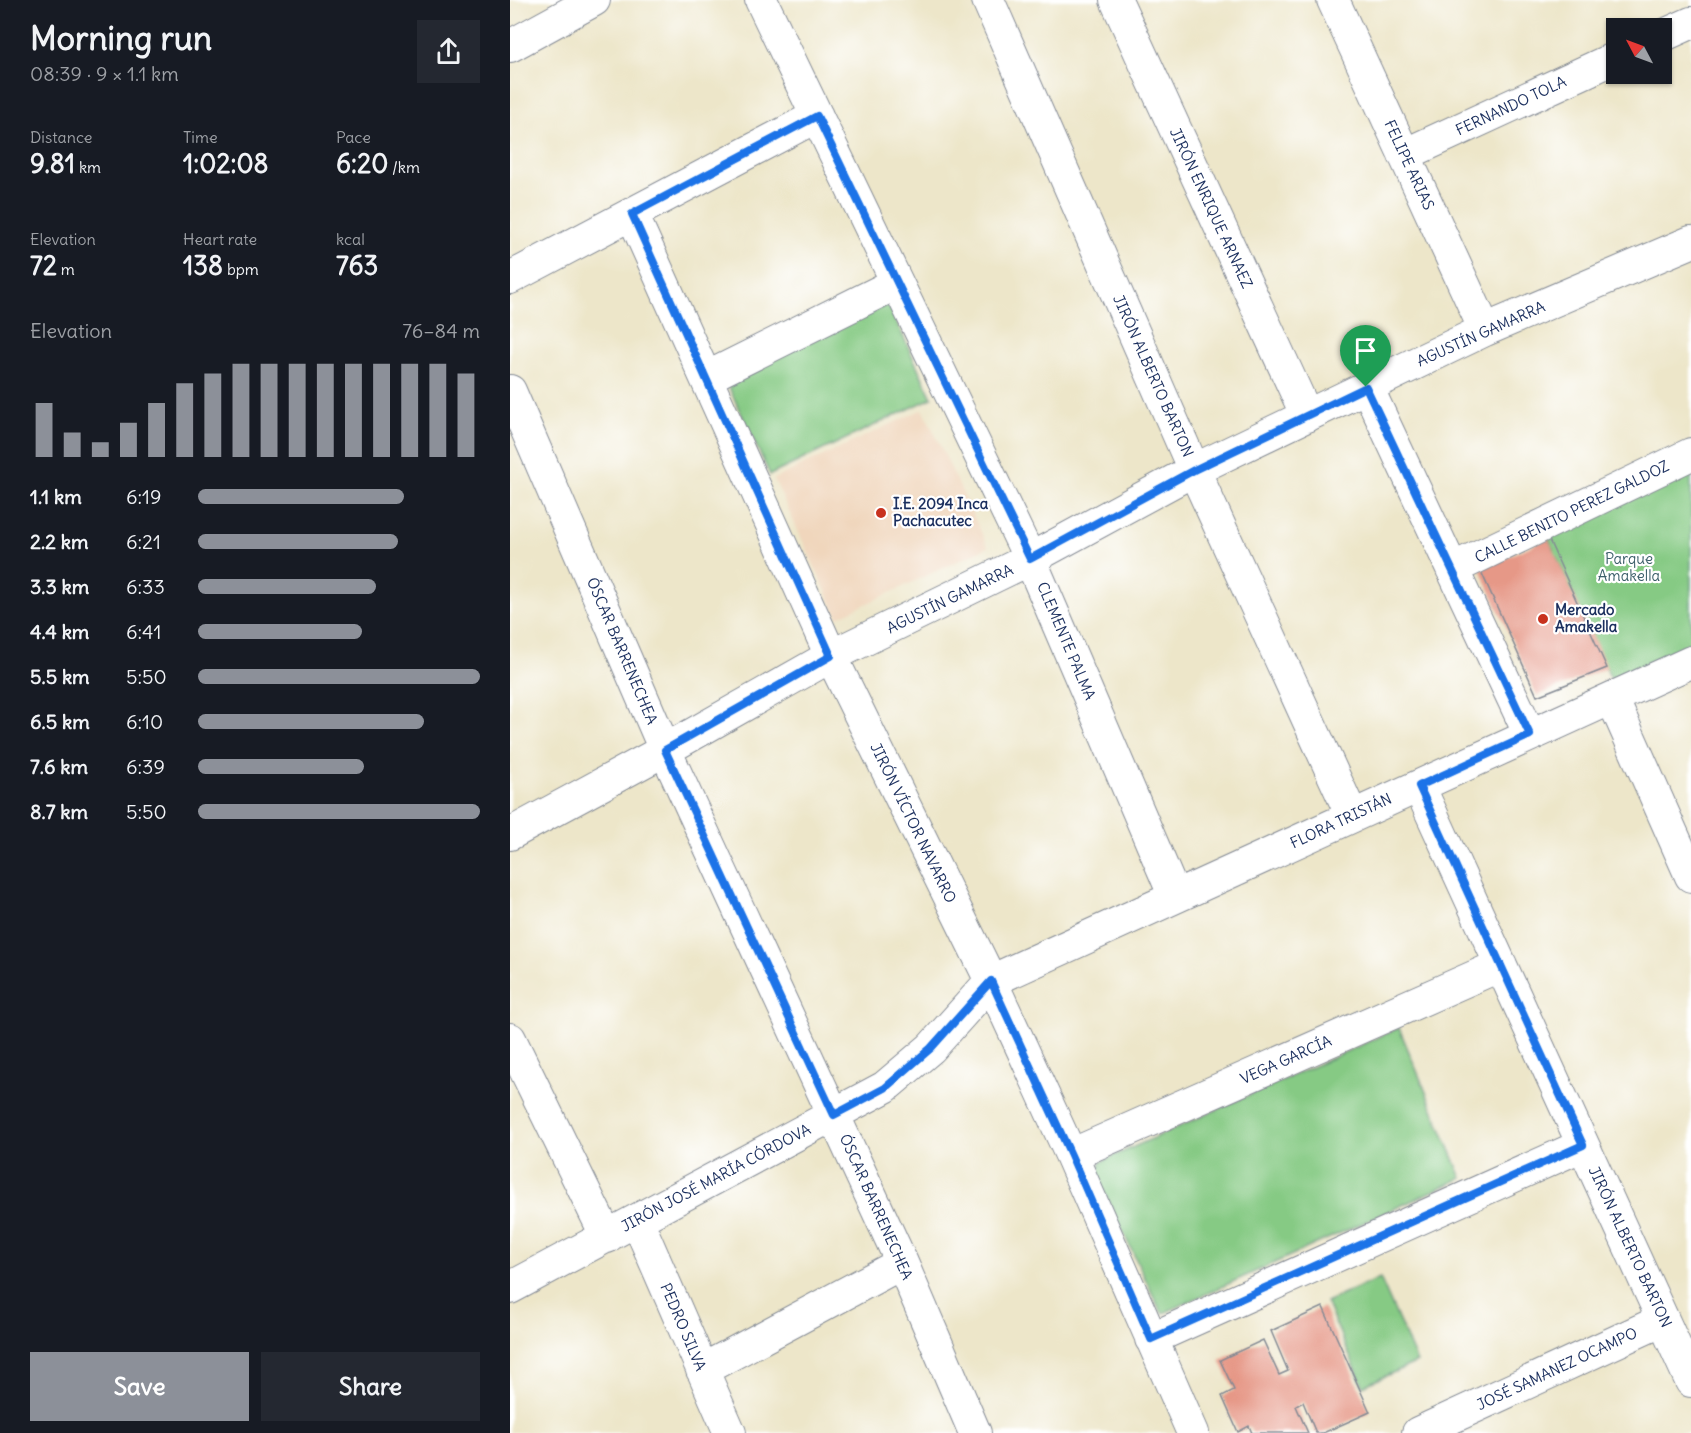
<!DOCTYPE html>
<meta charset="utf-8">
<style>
body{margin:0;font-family:Delius,sans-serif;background:#242831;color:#f1f3f6;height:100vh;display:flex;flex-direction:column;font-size:22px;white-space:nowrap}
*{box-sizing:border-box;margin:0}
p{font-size:20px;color:#9ea1a6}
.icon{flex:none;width:33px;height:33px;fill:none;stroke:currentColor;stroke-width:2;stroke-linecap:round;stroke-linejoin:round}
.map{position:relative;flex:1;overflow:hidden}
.drawer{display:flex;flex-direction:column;background:#171b24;width:510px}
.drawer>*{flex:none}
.needle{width:39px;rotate:311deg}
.controls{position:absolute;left:1096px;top:18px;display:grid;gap:12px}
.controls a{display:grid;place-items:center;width:66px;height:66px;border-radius:0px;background:#171b24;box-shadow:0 2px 4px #0004;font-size:30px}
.pin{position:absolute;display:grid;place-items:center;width:51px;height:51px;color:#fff;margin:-62px -26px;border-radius:50% 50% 50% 0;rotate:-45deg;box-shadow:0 0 6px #0007}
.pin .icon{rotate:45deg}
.round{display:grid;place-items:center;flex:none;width:63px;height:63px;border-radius:0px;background:#242831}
.summary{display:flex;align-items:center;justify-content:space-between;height:102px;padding:0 30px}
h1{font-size:33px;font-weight:700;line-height:45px}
.figures{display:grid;grid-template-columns:repeat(3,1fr);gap:9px;height:102px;padding:6px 30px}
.figures div{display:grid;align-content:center}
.figures b{font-size:26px;font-weight:700}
.figures small{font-size:16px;font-weight:400}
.figures p{font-size:16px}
.chart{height:168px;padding:12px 30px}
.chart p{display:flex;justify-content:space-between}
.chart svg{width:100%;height:108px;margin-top:6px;stroke:#8c9099;stroke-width:6}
.button{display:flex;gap:12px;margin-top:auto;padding:12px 30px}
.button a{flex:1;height:69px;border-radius:0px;background:#8c9099;color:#fff;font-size:24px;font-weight:700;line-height:69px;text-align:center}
.button a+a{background:#242831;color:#f1f3f6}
ul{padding:0 30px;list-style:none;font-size:20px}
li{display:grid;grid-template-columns:96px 72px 1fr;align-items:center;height:45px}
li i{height:15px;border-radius:8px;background:#8c9099}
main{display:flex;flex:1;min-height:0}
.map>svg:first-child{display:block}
.built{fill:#f0d6bc}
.green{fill:#86ca84;stroke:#507c71;stroke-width:1.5}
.building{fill:#e69887}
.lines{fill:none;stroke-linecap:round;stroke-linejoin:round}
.minor-casing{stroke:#848a94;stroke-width:34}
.minor{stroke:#fff;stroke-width:32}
.route-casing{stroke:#fff;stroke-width:12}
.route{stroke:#1a73e8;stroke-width:8}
.poi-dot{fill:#c8321e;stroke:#fff;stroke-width:2}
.labels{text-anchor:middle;stroke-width:4.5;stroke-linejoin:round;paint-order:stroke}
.street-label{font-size:15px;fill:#1b2f5e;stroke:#fff}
.poi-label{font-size:15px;font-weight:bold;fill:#1b2f5e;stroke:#fff;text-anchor:start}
.park-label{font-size:15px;fill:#3b5e69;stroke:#fff}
</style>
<main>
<section class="drawer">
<div class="summary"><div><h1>Morning run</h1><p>08:39 · 9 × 1.1 km</p></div><a class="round"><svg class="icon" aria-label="share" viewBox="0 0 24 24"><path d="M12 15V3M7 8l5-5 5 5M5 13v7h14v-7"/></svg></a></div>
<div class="figures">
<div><p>Distance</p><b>9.81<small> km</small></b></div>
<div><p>Time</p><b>1:02:08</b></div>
<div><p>Pace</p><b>6:20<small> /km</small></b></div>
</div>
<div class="figures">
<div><p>Elevation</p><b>72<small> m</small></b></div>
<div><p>Heart rate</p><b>138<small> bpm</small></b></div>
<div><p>kcal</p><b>763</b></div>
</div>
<div class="chart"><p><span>Elevation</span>76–84 m</p>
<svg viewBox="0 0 160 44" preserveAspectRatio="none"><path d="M5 44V22M15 44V34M25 44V38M35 44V30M45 44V22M55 44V14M65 44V10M75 44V6M85 44V6M95 44V6M105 44V6M115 44V6M125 44V6M135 44V6M145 44V6M155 44V10"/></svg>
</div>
<ul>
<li><b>1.1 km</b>6:19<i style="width:73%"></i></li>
<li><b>2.2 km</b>6:21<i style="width:71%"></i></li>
<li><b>3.3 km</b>6:33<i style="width:63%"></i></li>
<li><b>4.4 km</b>6:41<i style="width:58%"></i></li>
<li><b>5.5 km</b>5:50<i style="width:100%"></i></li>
<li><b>6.5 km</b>6:10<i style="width:80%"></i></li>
<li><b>7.6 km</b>6:39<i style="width:59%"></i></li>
<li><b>8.7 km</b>5:50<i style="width:100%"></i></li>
</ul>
<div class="button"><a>Save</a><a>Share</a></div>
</section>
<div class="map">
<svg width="1181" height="1433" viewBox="0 0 1181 1433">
<rect width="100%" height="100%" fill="#fff"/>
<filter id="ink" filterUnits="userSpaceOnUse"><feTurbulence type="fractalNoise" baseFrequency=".0167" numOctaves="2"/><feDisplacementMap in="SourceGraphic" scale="12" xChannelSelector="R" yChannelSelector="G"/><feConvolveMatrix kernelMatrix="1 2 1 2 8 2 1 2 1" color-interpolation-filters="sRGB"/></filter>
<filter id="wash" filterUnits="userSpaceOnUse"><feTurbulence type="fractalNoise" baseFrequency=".008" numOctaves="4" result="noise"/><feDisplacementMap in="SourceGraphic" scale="24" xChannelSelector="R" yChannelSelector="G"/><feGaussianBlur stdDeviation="1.35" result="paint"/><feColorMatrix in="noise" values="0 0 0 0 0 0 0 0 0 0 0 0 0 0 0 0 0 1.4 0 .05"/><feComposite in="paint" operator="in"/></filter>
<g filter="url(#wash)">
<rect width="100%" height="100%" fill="#ede6c9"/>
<path class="built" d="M413 409 478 547 328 617 264 479Z"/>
<path class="green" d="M378 304 422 398 260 475 216 381Z
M1181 467V644L1101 679 1038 538Z
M889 1028 952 1178 654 1313 650 1310 588 1179 590 1162Z
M870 1278 907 1362 853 1386 816 1302Z"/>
<g id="blocks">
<path class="building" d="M1038 538 1097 668 1027 696 970 569Z
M813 1307 860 1412 813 1433H806L793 1402 786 1406 798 1433H742L739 1426 728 1432 712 1396 724 1390 710 1360 753 1340 769 1375 778 1371 761 1331Z"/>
</g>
</g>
<g filter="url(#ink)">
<use href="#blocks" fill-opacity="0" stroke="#848a94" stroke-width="1.5"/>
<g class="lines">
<g class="minor-casing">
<path id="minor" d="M251 0 520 559 665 897
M478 0 684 470 842 816
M606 0 797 416
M823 0 975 330
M1152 36 1181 23
M0 46 84 0
M894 155 1107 57
M122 214 321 656 481 981 561 1155 683 1433
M0 278 307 116
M196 378 387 283
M857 387 1020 735
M0 391 155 750 392 1263 465 1433
M942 569 1181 454
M1102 698 1181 876
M909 786 1181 1381
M0 834 155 750 321 656 520 559 684 470 975 330 1181 242
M0 1039 97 1237
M561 1155 991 965
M127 1220 220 1433
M0 1288 375 1087 421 1048 481 981 1181 662
M641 1339 1073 1145
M192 1370 392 1263
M908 1433 1153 1320"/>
</g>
<use href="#minor" class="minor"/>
</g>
</g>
<g class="lines" filter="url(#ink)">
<g class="route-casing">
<path id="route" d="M307 116 520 559 684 470 856 387 1020 735 909 786 1073 1145 641 1339 561 1155 481 981 421 1048 375 1088 324 1115 155 750 321 656 122 214Z"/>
</g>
<use href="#route" class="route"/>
</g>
<g class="poi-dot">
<circle cx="371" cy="513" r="6"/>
<circle cx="1033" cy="619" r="6"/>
</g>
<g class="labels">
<g class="street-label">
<text transform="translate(1001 106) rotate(-25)" y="5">FERNANDO TOLA</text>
<text transform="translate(899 165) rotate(65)" y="5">FELIPE ARIAS</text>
<text transform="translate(701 208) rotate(65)" y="5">JIRÓN ENRIQUE ARNAEZ</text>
<text transform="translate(971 334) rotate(-24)" y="5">AGUSTÍN GAMARRA</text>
<text transform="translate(643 376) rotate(66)" y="5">JIRÓN ALBERTO BARTON</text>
<text transform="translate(1062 512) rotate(-26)" y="5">CALLE BENITO PEREZ GALDOZ</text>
<text transform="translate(440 599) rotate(-26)" y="5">AGUSTÍN GAMARRA</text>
<text transform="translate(556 641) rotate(67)" y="5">CLEMENTE PALMA</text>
<text transform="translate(112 651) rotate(67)" y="5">ÓSCAR BARRENECHEA</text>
<text transform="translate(831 821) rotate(-25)" y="5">FLORA TRISTÁN</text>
<text transform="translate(403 823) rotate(64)" y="5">JIRÓN VÍCTOR NAVARRO</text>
<text transform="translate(776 1060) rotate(-24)" y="5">VEGA GARCÍA</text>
<text transform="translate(206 1178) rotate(-28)" y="5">JIRÓN JOSÉ MARÍA CÓRDOVA</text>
<text transform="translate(366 1207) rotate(66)" y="5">ÓSCAR BARRENECHEA</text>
<text transform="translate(1120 1247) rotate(65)" y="5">JIRÓN ALBERTO BARTON</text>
<text transform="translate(173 1327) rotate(67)" y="5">PEDRO SILVA</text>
<text transform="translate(1047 1369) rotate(-25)" y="5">JOSÉ SAMANEZ OCAMPO</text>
</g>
<g class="poi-label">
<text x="383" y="509">I.E. 2094 Inca<tspan x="383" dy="17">Pachacutec</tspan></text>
<text x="1045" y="615">Mercado<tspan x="1045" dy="17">Amakella</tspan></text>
</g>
<g class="park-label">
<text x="1119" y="564">Parque<tspan x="1119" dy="17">Amakella</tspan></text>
</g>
</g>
</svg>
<div class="controls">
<a><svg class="needle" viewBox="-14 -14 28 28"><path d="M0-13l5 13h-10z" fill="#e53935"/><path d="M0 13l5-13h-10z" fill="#9ea1a6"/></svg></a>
</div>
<div class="pin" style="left:856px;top:387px;background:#1e9e55"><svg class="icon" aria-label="arrive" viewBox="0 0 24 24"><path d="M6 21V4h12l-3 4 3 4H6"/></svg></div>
</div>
</main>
